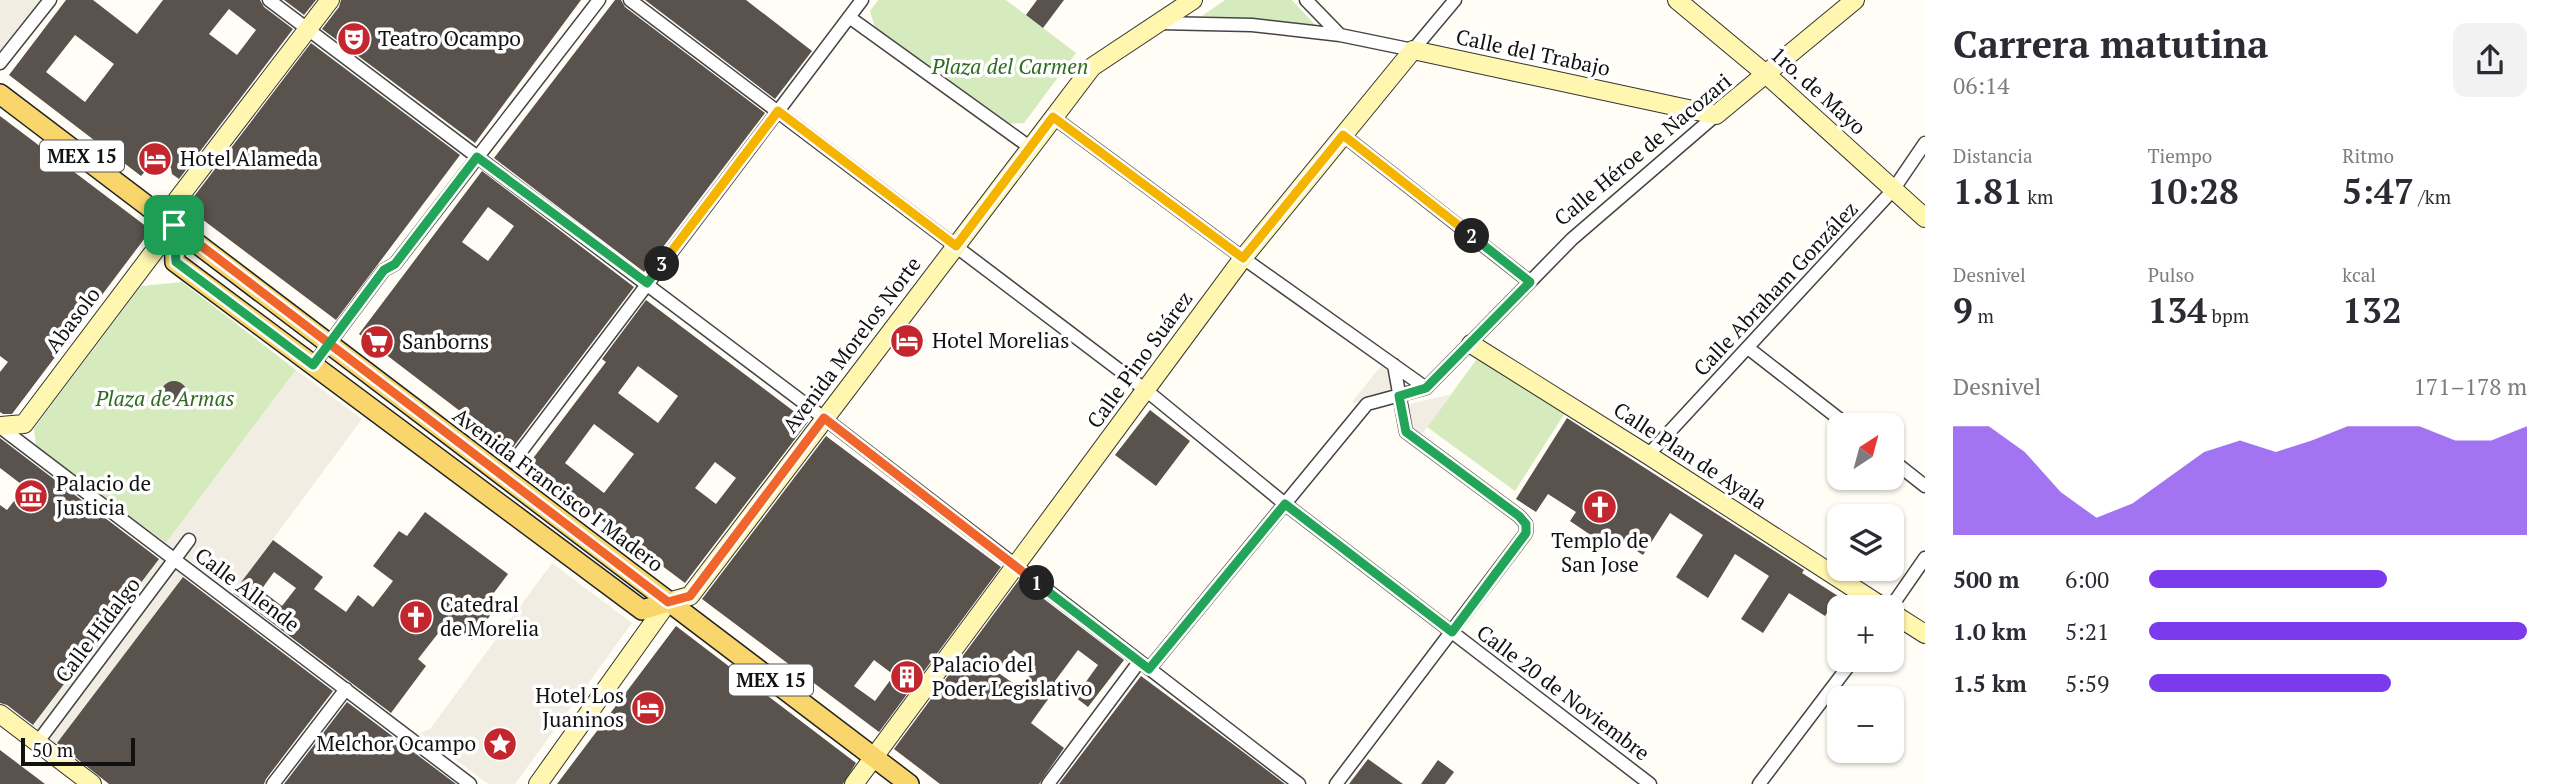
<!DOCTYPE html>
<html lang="es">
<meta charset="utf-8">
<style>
body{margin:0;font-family:"PT Serif",serif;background:#f2f2f3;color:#2b2b33;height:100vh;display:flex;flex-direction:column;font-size:26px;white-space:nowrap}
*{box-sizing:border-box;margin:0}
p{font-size:23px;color:#7c7c81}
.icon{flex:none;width:38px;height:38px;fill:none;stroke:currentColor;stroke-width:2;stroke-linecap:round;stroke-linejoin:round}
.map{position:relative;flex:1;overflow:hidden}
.sheet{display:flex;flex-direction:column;background:#fff;width:630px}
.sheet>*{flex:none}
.needle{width:46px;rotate:36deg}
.fabs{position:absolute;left:1827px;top:413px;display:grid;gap:14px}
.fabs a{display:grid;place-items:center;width:77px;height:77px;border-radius:14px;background:#fff;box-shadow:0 2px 5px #0004;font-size:35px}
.scale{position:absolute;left:21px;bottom:18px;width:114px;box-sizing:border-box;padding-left:7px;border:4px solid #111;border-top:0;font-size:19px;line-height:24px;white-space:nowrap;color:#111;-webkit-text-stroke:5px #fff;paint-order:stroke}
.pin{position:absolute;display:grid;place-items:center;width:60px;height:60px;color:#fff;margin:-30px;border-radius:14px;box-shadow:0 4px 10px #0006}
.km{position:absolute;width:35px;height:35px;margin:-18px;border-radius:50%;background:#222;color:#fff;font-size:19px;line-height:35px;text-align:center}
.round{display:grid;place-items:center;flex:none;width:74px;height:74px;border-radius:14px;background:#f2f2f3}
.head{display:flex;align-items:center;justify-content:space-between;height:119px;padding:0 28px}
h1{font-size:38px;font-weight:700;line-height:52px}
.metrics{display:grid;grid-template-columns:repeat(3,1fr);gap:10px;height:119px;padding:7px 28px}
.metrics div{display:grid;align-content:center}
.metrics b{font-size:35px;font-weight:700}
.metrics small{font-size:19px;font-weight:400}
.metrics p{font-size:19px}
.chart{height:196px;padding:14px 28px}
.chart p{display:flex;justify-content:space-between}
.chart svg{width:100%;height:126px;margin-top:7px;fill:#7c3aed;opacity:.7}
ul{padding:0 28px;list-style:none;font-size:23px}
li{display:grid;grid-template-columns:112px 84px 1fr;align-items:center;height:52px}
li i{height:18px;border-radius:9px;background:#7c3aed}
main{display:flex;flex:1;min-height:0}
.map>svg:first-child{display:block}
.green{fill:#d5ebbd}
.plaza{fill:#f1ede2}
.building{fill:#5a524d;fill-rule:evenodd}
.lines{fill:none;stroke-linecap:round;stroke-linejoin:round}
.street-casing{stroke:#444;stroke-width:15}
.secondary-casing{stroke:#333;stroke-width:20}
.primary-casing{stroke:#222;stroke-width:22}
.street{stroke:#fff;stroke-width:12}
.secondary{stroke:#fff6b0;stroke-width:18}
.primary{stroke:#f9d66b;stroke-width:19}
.split-1-casing{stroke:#fff;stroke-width:14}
.split-2-casing{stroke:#fff;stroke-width:14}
.split-3-casing{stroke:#fff;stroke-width:14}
.split-4-casing{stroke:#fff;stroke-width:14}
.split-1{stroke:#f0652b;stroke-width:9}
.split-2{stroke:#22a559;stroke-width:9}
.split-3{stroke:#f5b400;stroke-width:9}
.split-4{stroke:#22a559;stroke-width:9}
.labels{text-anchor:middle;stroke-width:7;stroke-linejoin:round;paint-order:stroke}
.shield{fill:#fff;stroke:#585858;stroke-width:2}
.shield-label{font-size:19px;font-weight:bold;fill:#111}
.poi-label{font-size:21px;fill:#111;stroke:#fff;text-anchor:start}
.street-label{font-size:21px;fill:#111;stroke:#fff}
.park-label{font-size:21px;font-style:italic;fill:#2f6b1f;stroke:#fff}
</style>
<main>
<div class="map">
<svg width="1925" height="784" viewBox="0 0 1925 784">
<rect width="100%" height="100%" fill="#fffdf5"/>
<path class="green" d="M878 0H1006L1076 53 1024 123 1005 124 875 28 870 11Z
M1225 0H1292L1317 27 1202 16Z
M182 282 296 370 166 543 36 446 34 428 141 286Z
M1479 356 1565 413 1515 491 1427 427Z"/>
<path class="plaza" d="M0 0H42L0 57Z
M1384 362 1387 364 1393 394 1354 403 1352 402Z
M296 370 362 419 233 593 166 543Z
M1452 394 1422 434 1409 425 1405 405Z
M160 558 184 575 56 744 33 726Z
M552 563 632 623 515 784H488L420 733 430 729Z"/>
<path class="building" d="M66 0H93L137 34 163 0H260L264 7 293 29 179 179 172 174 171 168 166 163 157 158 141 176 9 75ZM229 9 256 30 237 55 209 34ZM75 35 114 64 85 102 46 72Z
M284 0H316L304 15Z
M341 0H581L475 143 322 29 339 7Z
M615 0H621L625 7 765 113 644 272 494 158Z
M645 0H746L812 51 775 99Z
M1037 0H1064L1043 28 1026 15Z
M311 43 460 155 336 320 186 207Z
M0 116 151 230 12 414H3L0 412V372L8 362 0 356Z
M482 171 634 287 511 450 359 334ZM488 207 514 226 488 261 462 242Z
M646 300 808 422 685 583 528 465 606 362 602 359ZM638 366 678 396 658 423 618 393ZM594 424 634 454 604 493 565 463ZM715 462 736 478 716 504 695 488Z
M161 394a13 13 0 1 1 26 0a13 13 0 1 1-26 0Z
M1150 410 1190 441 1156 486 1115 455Z
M1567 418 1804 570 1802 573 1838 596 1825 616 1789 593 1763 633 1741 619 1769 576 1735 554 1708 598 1676 577 1703 535 1670 513 1643 555 1605 530 1598 540 1570 521 1576 512 1548 494 1536 512 1516 499Z
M826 436 1001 567 879 732 702 599ZM874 660 894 675 875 701 854 686Z
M0 438 159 559 33 725 7 705 0 703V505L7 510 25 487 0 468Z
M425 512 508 574 490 598 498 605 472 640 447 622 418 659 426 666 391 713 233 593 273 540 323 577 314 589 346 612 358 595 373 607 393 581 373 566 399 531 407 536ZM274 572 296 588 282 606 261 590Z
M183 577 333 691 266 779 264 784H109L57 743Z
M1019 580 1124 660 1088 707 1075 697 1098 665 1078 650 1055 681 1059 684 1031 723 1064 748 1039 784H940L894 749ZM1014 650 1036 667 1020 688 997 672Z
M676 626 856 763 843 784H557Z
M1141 676 1238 748 1285 784H1059Z
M347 702 456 784H284Z
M0 750 45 784H0Z
M1368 759 1403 784H1349Z
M1438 760 1454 772 1445 784H1421Z"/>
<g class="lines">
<g class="street-casing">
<path id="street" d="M269 0 824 418 1299 784
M630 0 1147 391 1285 504 1650 784
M1306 0 1340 35
M849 17 1031 148
M1159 23 1252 25 1340 35 1413 50 1455 0
M0 63 50 0
M1053 117 1243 258 1426 388
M1343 135 1530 282
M1748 348 1847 425
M313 365 384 270 395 264 599 0
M0 427 470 784
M1648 455 1893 190 1925 143
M1892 460 1925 486
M513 462 862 0
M1891 607 1925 558
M1149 669 1367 404 1426 388 1572 239 1716 115
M37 743 189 540
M273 784 346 689
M1048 784 1139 662
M1336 784 1526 533V524L1519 516 1406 432 1394 365
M1759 784 1853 660"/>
</g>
<g class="secondary-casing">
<path id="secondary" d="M1677 0 1767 75 1925 218
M164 217 330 0
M1471 344 1648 455 1883 607
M0 426 24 424 174 225
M1892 613 1925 634
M0 714 92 784
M538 784 668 602 690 596 1092 67 1193 0
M854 784 1243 258 1413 50 1716 115 1855 0"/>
</g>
<g class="primary-casing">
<path id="primary" d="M0 94 909 784
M174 225 175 262 642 610 668 602"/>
</g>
<use href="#street" class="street"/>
<use href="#secondary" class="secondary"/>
<use href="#primary" class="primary"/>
</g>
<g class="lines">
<g class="split-1-casing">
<path id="split-1" d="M174 225 668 602 690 596 824 418 1037 583"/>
</g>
<g class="split-2-casing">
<path id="split-2" d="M1037 583 1149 669 1285 504 1452 632 1526 533V524L1519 516 1406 432 1399 396 1426 388 1530 282 1472 236"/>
</g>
<g class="split-3-casing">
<path id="split-3" d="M662 264 778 111 956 246 1053 117 1243 258 1343 135 1472 236"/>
</g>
<g class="split-4-casing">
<path id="split-4" d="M174 225 176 262 313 365 384 270 395 264 477 157 647 283 662 264"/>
</g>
<use href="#split-1" class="split-1"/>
<use href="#split-2" class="split-2"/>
<use href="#split-3" class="split-3"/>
<use href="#split-4" class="split-4"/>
</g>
<defs>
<g id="theatre-disc" transform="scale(1.75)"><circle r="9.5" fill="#c4262e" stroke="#fff"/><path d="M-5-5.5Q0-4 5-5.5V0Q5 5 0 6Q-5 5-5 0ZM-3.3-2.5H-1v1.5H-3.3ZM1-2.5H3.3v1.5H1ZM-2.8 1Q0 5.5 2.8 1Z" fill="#fff"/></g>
<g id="hotel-disc" transform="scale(1.75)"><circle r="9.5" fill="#c4262e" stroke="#fff"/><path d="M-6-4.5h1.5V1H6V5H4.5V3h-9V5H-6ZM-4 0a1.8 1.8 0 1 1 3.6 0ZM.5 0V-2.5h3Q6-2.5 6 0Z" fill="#fff"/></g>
<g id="supermarket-disc" transform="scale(1.75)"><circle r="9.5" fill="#c4262e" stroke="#fff"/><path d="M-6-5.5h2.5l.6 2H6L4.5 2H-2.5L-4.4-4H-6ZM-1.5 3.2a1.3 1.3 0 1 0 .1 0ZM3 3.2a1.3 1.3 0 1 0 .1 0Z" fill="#fff"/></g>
<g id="museum-disc" transform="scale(1.75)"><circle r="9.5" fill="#c4262e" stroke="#fff"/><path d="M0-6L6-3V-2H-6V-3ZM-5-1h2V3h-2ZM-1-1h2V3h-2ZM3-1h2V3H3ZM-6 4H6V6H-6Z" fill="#fff"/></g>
<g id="church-disc" transform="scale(1.75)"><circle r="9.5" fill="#c4262e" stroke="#fff"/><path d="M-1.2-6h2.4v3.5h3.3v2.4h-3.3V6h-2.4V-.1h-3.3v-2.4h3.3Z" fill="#fff"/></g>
<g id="building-disc" transform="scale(1.75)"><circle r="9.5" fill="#c4262e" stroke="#fff"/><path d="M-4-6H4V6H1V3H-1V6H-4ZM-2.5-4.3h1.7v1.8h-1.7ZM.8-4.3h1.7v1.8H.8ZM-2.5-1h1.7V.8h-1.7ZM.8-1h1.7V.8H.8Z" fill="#fff"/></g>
<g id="sight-disc" transform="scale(1.75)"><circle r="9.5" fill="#c4262e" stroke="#fff"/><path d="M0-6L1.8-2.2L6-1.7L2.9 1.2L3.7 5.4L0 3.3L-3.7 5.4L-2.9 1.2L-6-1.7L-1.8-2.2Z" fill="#fff"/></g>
</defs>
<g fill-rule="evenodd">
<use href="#theatre-disc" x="354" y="39"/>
<use href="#hotel-disc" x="155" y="159"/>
<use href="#hotel-disc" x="907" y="341"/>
<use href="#supermarket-disc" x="377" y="342"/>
<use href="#museum-disc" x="31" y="496"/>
<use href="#church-disc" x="1600" y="507"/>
<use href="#church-disc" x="416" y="617"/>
<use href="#building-disc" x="907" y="677"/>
<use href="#hotel-disc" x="648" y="708"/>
<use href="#sight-disc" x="500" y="744"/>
</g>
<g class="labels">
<g class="shield">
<rect x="40" y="140.5" width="84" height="31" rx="5"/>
<rect x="729" y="664.5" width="84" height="31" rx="5"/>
</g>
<g class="shield-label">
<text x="82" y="163">MEX 15</text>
<text x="771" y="687">MEX 15</text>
</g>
<g class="poi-label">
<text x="378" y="46">Teatro Ocampo</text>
<text x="180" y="166">Hotel Alameda</text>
<text x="932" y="348">Hotel Morelias</text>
<text x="402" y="349">Sanborns</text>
<text x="56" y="491">Palacio de<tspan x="56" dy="24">Justicia</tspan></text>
<text x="1600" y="548" text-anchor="middle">Templo de<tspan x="1600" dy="24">San Jose</tspan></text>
<text x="440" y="612">Catedral<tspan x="440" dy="24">de Morelia</tspan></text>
<text x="932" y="672">Palacio del<tspan x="932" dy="24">Poder Legislativo</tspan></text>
<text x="624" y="703" text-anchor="end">Hotel Los<tspan x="624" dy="24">Juaninos</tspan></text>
<text x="476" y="751" text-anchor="end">Melchor Ocampo</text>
</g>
<g class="street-label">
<text transform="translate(1533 53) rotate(12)" y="7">Calle del Trabajo</text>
<text transform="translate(1818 91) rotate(42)" y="7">1ro. de Mayo</text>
<text transform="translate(1643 150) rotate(-40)" y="7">Calle Héroe de Nacozari</text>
<text transform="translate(1776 289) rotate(-47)" y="7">Calle Abraham González</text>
<text transform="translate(73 320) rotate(-53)" y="7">Abasolo</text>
<text transform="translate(852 345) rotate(-53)" y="7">Avenida Morelos Norte</text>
<text transform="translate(1140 360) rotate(-54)" y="7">Calle Pino Suárez</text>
<text transform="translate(1690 456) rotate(33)" y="7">Calle Plan de Ayala</text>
<text transform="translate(558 490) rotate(37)" y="7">Avenida Francisco I Madero</text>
<text transform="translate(247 590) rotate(37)" y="7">Calle Allende</text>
<text transform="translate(98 630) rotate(-53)" y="7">Calle Hidalgo</text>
<text transform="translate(1563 693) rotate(37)" y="7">Calle 20 de Noviembre</text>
</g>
<g class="park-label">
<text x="1010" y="74">Plaza del Carmen</text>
<text x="165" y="406">Plaza de Armas</text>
</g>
</g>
</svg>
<div class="fabs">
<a><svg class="needle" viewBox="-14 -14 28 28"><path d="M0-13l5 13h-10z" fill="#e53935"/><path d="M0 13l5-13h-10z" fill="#7c7c81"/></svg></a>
<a><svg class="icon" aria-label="layers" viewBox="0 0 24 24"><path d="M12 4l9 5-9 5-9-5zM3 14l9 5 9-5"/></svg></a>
<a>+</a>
<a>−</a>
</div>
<div class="scale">50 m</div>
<div class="pin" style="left:174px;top:225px;background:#1e9e55"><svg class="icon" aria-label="arrive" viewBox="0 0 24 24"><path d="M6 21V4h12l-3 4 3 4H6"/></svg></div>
<b class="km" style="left:1037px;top:583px">1</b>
<b class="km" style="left:1472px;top:236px">2</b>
<b class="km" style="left:662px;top:264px">3</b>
</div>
<section class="sheet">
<div class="head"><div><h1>Carrera matutina</h1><p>06:14</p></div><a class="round"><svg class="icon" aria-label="share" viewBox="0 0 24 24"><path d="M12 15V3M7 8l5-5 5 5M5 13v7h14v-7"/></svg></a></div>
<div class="metrics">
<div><p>Distancia</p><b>1.81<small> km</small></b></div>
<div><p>Tiempo</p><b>10:28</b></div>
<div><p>Ritmo</p><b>5:47<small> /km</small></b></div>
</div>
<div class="metrics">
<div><p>Desnivel</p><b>9<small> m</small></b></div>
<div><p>Pulso</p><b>134<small> bpm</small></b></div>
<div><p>kcal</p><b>132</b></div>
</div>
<div class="chart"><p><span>Desnivel</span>171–178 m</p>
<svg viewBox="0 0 160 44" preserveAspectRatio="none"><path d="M0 44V6L10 6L20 15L30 29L40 38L50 33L60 24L70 15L80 11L90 15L100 11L110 6L120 6L130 6L140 11L150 11L160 6V44z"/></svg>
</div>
<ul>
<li><b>500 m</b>6:00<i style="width:63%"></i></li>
<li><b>1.0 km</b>5:21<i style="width:100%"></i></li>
<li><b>1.5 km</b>5:59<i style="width:64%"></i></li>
</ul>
</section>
</main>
